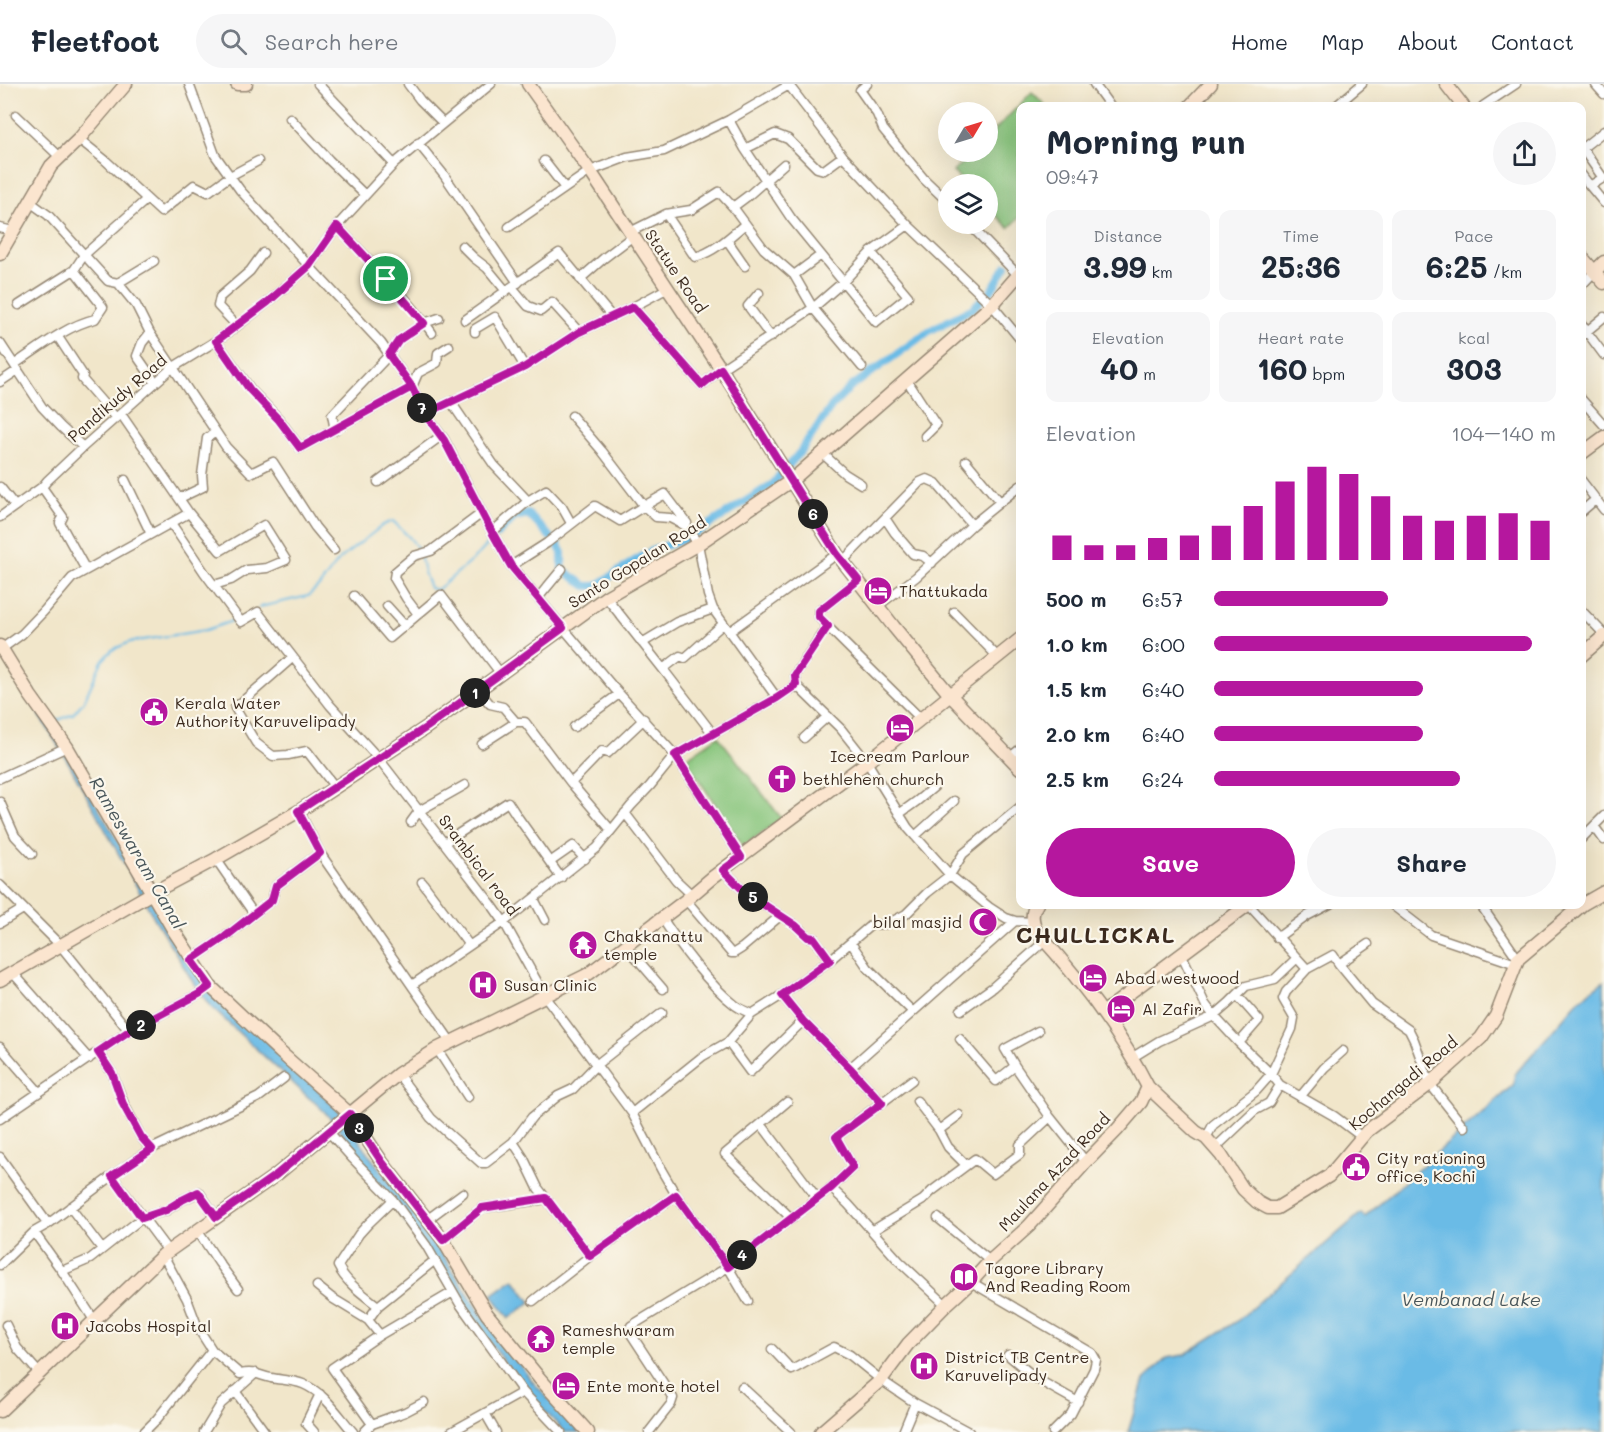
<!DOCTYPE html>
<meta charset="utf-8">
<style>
body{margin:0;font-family:Mali,sans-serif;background:#f6f6f7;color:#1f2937;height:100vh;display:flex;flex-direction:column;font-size:22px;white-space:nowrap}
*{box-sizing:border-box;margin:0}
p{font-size:20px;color:#747a83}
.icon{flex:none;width:33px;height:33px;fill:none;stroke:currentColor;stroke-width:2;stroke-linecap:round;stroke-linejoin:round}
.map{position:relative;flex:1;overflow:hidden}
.side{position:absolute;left:1016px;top:18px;width:570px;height:807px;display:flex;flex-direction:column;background:#fff;border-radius:12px;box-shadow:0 6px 24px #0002}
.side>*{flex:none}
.needle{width:39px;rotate:52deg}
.buttons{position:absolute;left:938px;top:18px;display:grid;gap:12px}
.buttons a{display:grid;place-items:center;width:60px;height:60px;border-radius:50%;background:#fff;box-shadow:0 6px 24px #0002;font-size:30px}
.pin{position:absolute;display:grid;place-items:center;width:51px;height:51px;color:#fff;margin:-26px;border:3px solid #fff;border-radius:50%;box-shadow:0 2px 6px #0007}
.km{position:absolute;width:30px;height:30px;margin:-15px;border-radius:50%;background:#222;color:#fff;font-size:16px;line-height:30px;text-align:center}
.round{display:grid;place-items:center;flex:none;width:63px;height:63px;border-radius:32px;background:#f6f6f7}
.head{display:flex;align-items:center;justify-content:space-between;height:102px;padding:0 30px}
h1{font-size:33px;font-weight:700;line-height:45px}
.stats{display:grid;grid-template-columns:repeat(3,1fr);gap:9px;height:102px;padding:6px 30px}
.stats div{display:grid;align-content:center;border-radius:12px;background:#f6f6f7;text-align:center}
.stats b{font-size:30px;font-weight:700}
.stats small{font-size:16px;font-weight:400}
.stats p{font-size:16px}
.chart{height:168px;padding:12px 30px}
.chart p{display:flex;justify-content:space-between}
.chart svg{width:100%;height:108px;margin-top:6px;stroke:#b5179e;stroke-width:6}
.cta{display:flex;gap:12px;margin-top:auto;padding:12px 30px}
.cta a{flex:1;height:69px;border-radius:36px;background:#b5179e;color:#fff;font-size:24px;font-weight:700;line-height:69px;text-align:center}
.cta a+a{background:#f6f6f7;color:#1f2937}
ul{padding:0 30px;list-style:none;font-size:20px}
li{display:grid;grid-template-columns:96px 72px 1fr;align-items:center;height:45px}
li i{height:15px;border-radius:8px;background:#b5179e}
header{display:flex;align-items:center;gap:36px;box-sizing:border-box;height:84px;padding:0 30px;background:#fff;border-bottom:2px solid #e0e1e3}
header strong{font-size:28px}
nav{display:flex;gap:33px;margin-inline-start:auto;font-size:21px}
.search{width:420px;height:54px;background:#f6f6f7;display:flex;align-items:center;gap:15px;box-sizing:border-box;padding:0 21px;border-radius:33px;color:#747a83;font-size:22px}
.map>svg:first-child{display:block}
.green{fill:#87c57c;stroke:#61784d;stroke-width:1.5}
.water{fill:#6bbbe6;stroke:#537282;stroke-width:1.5}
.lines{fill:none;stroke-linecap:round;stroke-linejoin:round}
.stream{stroke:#6bbbe6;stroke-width:2}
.canal{stroke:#6bbbe6;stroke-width:8}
.street-casing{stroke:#968874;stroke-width:11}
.secondary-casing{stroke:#968874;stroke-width:15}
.street{stroke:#fff;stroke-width:8}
.secondary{stroke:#fbe5cf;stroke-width:12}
.route-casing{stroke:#fff;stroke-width:12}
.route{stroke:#b5179e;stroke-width:8}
.labels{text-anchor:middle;stroke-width:4.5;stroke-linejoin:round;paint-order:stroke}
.street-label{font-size:16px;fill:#3b2a1e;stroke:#fbf7ec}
.poi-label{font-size:16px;fill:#3b2a1e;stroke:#fbf7ec;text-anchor:start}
.water-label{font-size:18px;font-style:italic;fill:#49565a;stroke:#fbf7ec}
.district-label{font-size:22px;font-weight:bold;letter-spacing:1.5px;fill:#3b2a1e;stroke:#fbf7ec}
</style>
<header>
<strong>Fleetfoot</strong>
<div class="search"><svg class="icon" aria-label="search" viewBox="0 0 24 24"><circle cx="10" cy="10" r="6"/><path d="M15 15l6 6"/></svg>Search here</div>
<nav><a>Home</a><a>Map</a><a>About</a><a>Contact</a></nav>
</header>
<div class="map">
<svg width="1604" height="1348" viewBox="0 0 1604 1348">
<rect width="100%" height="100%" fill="#fbf7ec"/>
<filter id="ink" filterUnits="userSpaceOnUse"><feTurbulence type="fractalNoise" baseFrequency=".0167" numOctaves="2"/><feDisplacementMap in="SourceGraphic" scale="12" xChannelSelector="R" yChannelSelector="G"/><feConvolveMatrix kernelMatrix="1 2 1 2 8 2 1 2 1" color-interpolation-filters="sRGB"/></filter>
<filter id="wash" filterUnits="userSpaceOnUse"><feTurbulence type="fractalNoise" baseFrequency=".008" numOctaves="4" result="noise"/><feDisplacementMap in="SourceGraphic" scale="24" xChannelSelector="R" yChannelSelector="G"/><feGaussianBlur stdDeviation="1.35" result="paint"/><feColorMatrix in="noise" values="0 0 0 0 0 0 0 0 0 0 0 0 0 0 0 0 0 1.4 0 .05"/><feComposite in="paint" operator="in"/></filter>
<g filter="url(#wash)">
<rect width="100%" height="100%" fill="#f1e6ca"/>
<path class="green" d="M1032 8 1046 22H1020V133L1009 144 987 122V100H966L953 88 973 68H987V54Z
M718 652 782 735 743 762 685 675Z"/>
<path class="water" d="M0 565 50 640 185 874 343 1031 369 1071 421 1138 481 1229 532 1297 579 1348H565L523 1305 369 1087C349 1062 335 1033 309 1014L210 922 193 898 153 832 68 678Z
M1604 897V1348H1128L1144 1296 1167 1274 1184 1271 1236 1238 1361 1129 1365 1133 1513 1001 1515 990 1579 916Z
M514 1195 531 1218 509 1234 492 1211Z"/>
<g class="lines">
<path class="stream" d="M259 524 264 522 308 512 320 501 340 475 383 441 393 437 410 454 419 466 424 488 430 504 437 506 477 472 491 457
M56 637 73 630 84 617 102 577 112 566 130 558 206 546 235 536"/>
<path class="canal" d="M991 207 1006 182
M789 381 800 368 832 322 851 303 929 247 973 224 981 216
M497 450 515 433 528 430 558 461 562 469V485L586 502H596L642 472 658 464 687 455 774 399 781 389"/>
</g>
</g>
<g filter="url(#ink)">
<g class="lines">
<g class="street-casing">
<path id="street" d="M189 0 215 71 240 106 309 182 381 259 412 303 425 330 444 355 492 448 511 482 614 604 675 671 741 773
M318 0 394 80
M408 0 420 16 443 39
M788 0 843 72 908 141 992 221 1020 255
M867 0 860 6 877 30 883 45 924 95 948 118
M1094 0 1110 22
M1596 1 1604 10
M1343 16 1350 22
M1336 22 1362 0
M1483 22 1516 0
M16 31 60 73
M290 34 329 76 365 111
M729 36 745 65 775 50 788 55 817 84 824 86 843 72
M79 55 105 76 161 128 194 101 208 108 230 92 258 77
M418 59 444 91 518 199
M1582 64 1603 94 1590 102 1604 119
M745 65 791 134 876 238 908 212 871 168
M1581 65 1604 47
M544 77 565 104
M1581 90 1590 102
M30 118 48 131 108 197 118 199 136 221 150 249 142 259 137 272 155 298
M733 123 749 111 784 80
M666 130 691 126 719 108 733 123 764 165 794 191 821 171
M969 140 1018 191
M337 142C369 177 405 210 432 249
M509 143 590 87 627 73 664 67 729 36 789 1
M0 144 13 147
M630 148 666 130 695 173C714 168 730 153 745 140
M727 156 745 182
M462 162 474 174 487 184 506 207
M794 191 813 224 862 283
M580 195 604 174 633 152
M118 199 154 177
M1581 202 1595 187
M512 203 528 222 541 227 552 218 579 248
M759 209 748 222 771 253
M19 221 74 186 84 171 147 115
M633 223 702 301 721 285 813 224 843 198 871 168 908 141
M465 236 559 169 612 233
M1581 240 1604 271
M237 242 218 222 220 213 250 187 263 169
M475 248V245L495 233 525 283
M150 249 226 363 251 389 273 378 315 443 334 466
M1581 252 1604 233
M58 253 83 291 82 295 116 334
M216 257 251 306 279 335 300 364 412 303 418 289 437 279 438 269 449 262
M0 259 42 323 61 343 83 363
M15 280C39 264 66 242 95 235L103 223 74 186
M906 295 936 341 925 352
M0 298 18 286
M1581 315 1604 341
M451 318 494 381 528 417
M121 330 189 429 220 467 264 441 286 476 267 484 247 486 231 496 214 501
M425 330 525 283 579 248 633 223 668 204
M572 332 602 367 644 422 665 410 687 439
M335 346 332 331 389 271 399 256 424 239 439 234
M822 369 845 390 861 400
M966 377 1000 418
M125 396 151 450
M1581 396 1604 426
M378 398 441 352
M0 403 15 422
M42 403 63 433 60 439 86 486
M180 414 203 403 202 391 207 354 216 348
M1581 428 1595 416
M0 433 42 403 47 397 83 363 172 284 216 257 237 242 268 218 309 182 337 142 394 80 491 0
M885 434 895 449 913 470 923 472 932 479
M171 439 204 488 241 538 258 528 330 621 379 675 492 821 504 838 545 912 632 1029 662 1087 676 1111 728 1183 748 1217
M492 448 528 417 546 406 562 423 571 439
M843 477 920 398 927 395 936 399 972 441
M511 482 547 459 595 422 620 437 644 422 656 433 670 434 686 442 698 460 708 511 713 525 777 614
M858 496 819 527V533L827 542 795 591 796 601 841 645 867 678 908 744 950 791 989 823 1006 834 1015 837 1033 838
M354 512 390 554 441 511 501 590
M606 513 663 585
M538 514 562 485
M387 522 405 542
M878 522 916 493 972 441 1020 402
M1581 526 1604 550
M954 528 998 573
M418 530 406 514 394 494 395 488 414 472 431 467 482 429
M827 542 921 635
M729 548 837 470
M642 559 677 538 713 525
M0 566 22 550 44 527 72 494 189 429
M292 574 235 624 256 659 273 672 288 671 307 667 335 703
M478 606 490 620 503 623 516 638H525L571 699 611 746
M574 643 619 610
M713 650 663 585 680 572 685 574 723 540
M804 654 828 632
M482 660 516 638
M1010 673 1020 665
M0 694 67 663
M571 699 602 667 608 669 644 635
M0 718 15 752 32 770
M299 727 320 769 451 958
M625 729 676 796 692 811
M899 730 917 717 934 703
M411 738 419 727 465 701
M1594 742 1604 756
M915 752 954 717
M1581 755 1604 732
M444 759 508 718 517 732 561 794
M216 775 254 830
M550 778 573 762 585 775
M723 786 746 809 795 841 808 853 814 854 830 876
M422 798 469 861
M0 801 60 861 129 947
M534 815 545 836
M686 816 731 869H734L742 864 780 832
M1391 820 1431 851 1516 880
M1480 820 1518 875
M662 834C680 862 709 901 735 921 740 925 746 927 752 930
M0 839 23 825
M1277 854 1307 832 1330 820
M851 859 868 884 913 928
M626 862 663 905
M1181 869 1205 920 1214 932 1239 959 1271 990 1280 1001 1334 1032 1362 1053
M191 876 225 853 272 816 276 802 320 769
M1339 880 1368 860
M1307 885 1333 871 1339 880 1372 920 1409 946 1414 956 1430 1000 1464 1043
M13 889 89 975
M412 901 504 838 597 764 631 722 650 702 675 671 777 614 796 601
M782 911 803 937 850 984 882 1019
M1237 911 1259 936 1239 959
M961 926 993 903 1045 857
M960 955 996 997 1015 982 1050 1033 1086 1078
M728 958 750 988 803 937
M0 963 39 1008
M437 965 468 1013
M98 968 112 989 124 1020 141 1053 151 1065
M1133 973 1159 957 1214 932 1229 919 1246 902 1275 895 1297 874
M1015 982 1005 965 1038 947
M850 984 1015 837
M398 990 431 1034 481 1079H486L513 1058
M1300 1013 1324 984 1343 967
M917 1017 939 1046 948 1063 966 1081
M787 1018 725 1070 791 1134
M632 1029 703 972 728 958 752 930 782 911 830 876 871 841 887 840 906 830 927 809 950 791 963 770 1020 723
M0 1035 129 947 199 910 210 902
M761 1040 817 1114
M939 1046 959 1031
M328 1047 353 1075 393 1116 426 1161 460 1220 523 1308 561 1348
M1206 1054 1213 1041 1256 1007 1271 990 1292 945 1294 934 1283 915 1286 908 1307 885 1248 820
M1214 1065 1254 1027 1269 1019 1280 1001
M0 1073 48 1140
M112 1092 168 1167
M831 1104 848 1120 899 1177 946 1221
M70 1123 102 1165
M938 1134 990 1177
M428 1135 463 1109
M197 1146 219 1179 238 1205
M872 1147 923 1116 932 1107 975 1075 993 1090 1020 1070V1061L1050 1033
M34 1148 62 1187 94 1236
M443 1156 482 1124 546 1115
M590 1172 538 1104 523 1073 513 1058 532 1033 558 1012 573 1005 596 981 662 929
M0 1181 34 1148 48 1140 112 1092 151 1065 259 1013 284 994
M62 1187 90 1175 142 1134 167 1126 182 1116 199 1108 216 1133
M971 1198 1092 1269 1096 1276 1094 1285 1071 1330 1053 1348
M317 1202 332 1214 368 1236 380 1251
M533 1217 590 1172 676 1111
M378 1222C364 1211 346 1199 338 1182L359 1150 368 1140 393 1116
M368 1236 378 1222 435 1176
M6 1241 17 1264 39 1289
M772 1265 792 1286 834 1263 850 1271 881 1296 915 1319 969 1348
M212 1266 240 1290C254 1287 258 1291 271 1294 281 1296 293 1296 303 1300 325 1309 338 1331 353 1348
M1008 1271 1037 1295 1078 1318
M742 1303 791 1348
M235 1307 265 1348
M485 1329 496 1348
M372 1340 332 1284 380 1251 453 1208
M144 1348 157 1335 212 1266 198 1244 187 1215 163 1171
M204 1348 221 1320 256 1289
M314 1348 306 1339 320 1310
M364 1348 372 1340 405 1328 424 1318
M451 1348 523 1308
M649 1348 671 1320 673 1314 631 1250 629 1246 631 1242 728 1183 831 1104 853 1083 836 1053 912 996
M903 1348 915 1319"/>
</g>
<g class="secondary-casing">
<path id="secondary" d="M237 0H246
M528 0 590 87 721 285 837 470 894 543 950 611 1020 684
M1446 0 1463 22
M1190 22 1211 0
M0 170 51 82 79 55 126 0
M1581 172 1604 199
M1595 187 1604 178
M1581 370 1604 353
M0 562 30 611 67 663 174 847 210 902 280 968 350 1030 382 1078 443 1156 487 1230 540 1295 588 1348
M1581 572 1604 552
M0 896 152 809 216 775 299 727 427 643 606 513 698 460 792 396 992 221 1020 189
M1104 928 1249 820
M1148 1003 1196 1048 1206 1054 1221 1071 1243 1105 1257 1118 1268 1124H1277L1329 1092 1367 1047 1430 1000 1481 954 1496 932 1518 875 1583 820 1604 808
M0 1327 163 1171 276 1091 398 990 437 965 587 891 686 816 713 793 867 678 1020 555
M821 1348 881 1296 908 1260 946 1221 971 1198 990 1177 1029 1142 1086 1078 1117 1046 1141 1018 1148 1003C1119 946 1080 895 1036 847 1033 838 1030 829 1037 820"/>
</g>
<use href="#street" class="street"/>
<use href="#secondary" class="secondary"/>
</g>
</g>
<g class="lines" filter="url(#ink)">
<g class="route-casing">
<path id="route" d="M386 195 424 239 399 256 389 271 412 303 425 330 444 356 492 448 511 482 563 544 427 643 298 727 320 769 276 802 272 816 225 853 191 876 210 902 199 910 129 947 98 968 112 989 123 1020 141 1053 152 1065 112 1092 142 1134 166 1126 182 1116 198 1108 216 1133 276 1091 350 1030 382 1078 443 1156 482 1124 546 1114 590 1172 676 1111 728 1183 831 1104 853 1083 836 1053 882 1019 850 984 803 937 782 911 830 876 814 854 808 853 795 841 746 809 723 786 741 773 675 671 777 614 796 601 795 591 828 542 819 533V527L858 496 837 470 721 285 702 301 633 223 579 248 525 283 425 330 412 303 300 364 279 336 250 306 216 257 268 218 309 182 337 142 386 195"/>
</g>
<use href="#route" class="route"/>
</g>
<defs>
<g id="hotel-disc" transform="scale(1.5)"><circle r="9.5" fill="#b5179e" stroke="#fbf7ec"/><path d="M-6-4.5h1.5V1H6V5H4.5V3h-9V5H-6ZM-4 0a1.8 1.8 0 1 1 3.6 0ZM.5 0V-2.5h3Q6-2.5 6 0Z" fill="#fff"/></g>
<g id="civic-disc" transform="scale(1.5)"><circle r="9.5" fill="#b5179e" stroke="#fbf7ec"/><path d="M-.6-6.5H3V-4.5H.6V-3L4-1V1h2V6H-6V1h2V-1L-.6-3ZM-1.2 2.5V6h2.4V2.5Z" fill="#fff"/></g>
<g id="church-disc" transform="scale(1.5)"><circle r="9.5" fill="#b5179e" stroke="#fbf7ec"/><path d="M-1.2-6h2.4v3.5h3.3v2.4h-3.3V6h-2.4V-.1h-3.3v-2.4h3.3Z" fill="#fff"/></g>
<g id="mosque-disc" transform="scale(1.5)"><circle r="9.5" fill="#b5179e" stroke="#fbf7ec"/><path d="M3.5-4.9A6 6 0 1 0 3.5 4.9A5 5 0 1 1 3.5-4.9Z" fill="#fff"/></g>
<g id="temple-disc" transform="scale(1.5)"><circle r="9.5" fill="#b5179e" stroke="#fbf7ec"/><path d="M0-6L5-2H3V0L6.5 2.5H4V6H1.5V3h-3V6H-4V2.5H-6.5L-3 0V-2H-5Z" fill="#fff"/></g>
<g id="hospital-disc" transform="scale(1.5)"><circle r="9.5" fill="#b5179e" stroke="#fbf7ec"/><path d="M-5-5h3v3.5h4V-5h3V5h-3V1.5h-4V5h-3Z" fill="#fff"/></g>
<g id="library-disc" transform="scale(1.5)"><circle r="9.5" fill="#b5179e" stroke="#fbf7ec"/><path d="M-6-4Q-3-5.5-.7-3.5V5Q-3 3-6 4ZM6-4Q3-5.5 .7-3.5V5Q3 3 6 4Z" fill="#fff"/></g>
</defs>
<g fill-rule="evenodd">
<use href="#hotel-disc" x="878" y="507"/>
<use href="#civic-disc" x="154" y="628"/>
<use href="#hotel-disc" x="900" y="644"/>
<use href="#church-disc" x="782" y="695"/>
<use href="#mosque-disc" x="983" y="838"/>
<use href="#temple-disc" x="583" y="861"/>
<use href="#hotel-disc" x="1093" y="894"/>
<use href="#hospital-disc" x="483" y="901"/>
<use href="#hotel-disc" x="1121" y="925"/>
<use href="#civic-disc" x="1356" y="1083"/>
<use href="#library-disc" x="964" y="1193"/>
<use href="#hospital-disc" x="65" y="1242"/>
<use href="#temple-disc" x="541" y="1255"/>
<use href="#hospital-disc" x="924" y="1282"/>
<use href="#hotel-disc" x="566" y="1302"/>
</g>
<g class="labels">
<g class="street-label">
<text transform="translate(676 187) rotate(56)" y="6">Statue Road</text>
<text transform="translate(117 314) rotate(-41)" y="6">Pandikudy Road</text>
<text transform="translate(637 478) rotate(-32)" y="6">Santo Gopalan Road</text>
<text transform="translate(479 781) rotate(53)" y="6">Srambical road</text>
<text transform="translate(1403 999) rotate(-40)" y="6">Kochangadi Road</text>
<text transform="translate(1054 1088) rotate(-47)" y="6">Maulana Azad Road</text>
</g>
<g class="poi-label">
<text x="899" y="513">Thattukada</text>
<text x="175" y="625">Kerala Water<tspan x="175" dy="18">Authority Karuvelipady</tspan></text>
<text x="900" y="678" text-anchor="middle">Icecream Parlour</text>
<text x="803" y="701">bethlehem church</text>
<text x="962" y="844" text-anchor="end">bilal masjid</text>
<text x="604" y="858">Chakkanattu<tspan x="604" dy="18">temple</tspan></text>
<text x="1114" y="900">Abad westwood</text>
<text x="504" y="907">Susan Clinic</text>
<text x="1142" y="931">Al Zafir</text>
<text x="1377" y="1080">City rationing<tspan x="1377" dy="18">office, Kochi</tspan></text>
<text x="985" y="1190">Tagore Library<tspan x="985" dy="18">And Reading Room</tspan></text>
<text x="86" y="1248">Jacobs Hospital</text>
<text x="562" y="1252">Rameshwaram<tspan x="562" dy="18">temple</tspan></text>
<text x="945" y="1279">District TB Centre<tspan x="945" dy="18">Karuvelipady</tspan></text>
<text x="587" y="1308">Ente monte hotel</text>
</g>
<g class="water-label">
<text transform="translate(137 769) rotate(60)" y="6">Rameswaram Canal</text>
<text x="1471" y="1222">Vembanad Lake</text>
</g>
<g class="district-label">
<text x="1096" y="859">CHULLICKAL</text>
</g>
</g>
</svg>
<div class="buttons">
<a><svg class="needle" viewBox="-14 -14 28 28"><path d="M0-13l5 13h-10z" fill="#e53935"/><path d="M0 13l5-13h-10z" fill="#747a83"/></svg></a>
<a><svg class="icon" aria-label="layers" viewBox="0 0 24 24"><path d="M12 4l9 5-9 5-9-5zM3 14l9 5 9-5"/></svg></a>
</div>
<div class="pin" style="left:386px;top:195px;background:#1e9e55"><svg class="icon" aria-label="arrive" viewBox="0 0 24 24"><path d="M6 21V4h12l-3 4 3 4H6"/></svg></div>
<b class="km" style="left:475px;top:609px">1</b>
<b class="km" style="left:141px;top:941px">2</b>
<b class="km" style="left:359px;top:1044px">3</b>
<b class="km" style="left:742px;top:1171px">4</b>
<b class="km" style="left:753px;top:813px">5</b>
<b class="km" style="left:813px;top:430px">6</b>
<b class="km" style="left:422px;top:324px">7</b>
<section class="side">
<div class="head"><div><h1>Morning run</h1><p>09:47</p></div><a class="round"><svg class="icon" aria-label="share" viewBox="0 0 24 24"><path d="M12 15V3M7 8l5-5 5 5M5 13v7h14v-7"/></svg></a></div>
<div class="stats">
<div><p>Distance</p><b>3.99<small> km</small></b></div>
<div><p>Time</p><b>25:36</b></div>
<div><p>Pace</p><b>6:25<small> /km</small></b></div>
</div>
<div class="stats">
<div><p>Elevation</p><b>40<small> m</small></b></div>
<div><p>Heart rate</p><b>160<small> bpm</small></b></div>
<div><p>kcal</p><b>303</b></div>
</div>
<div class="chart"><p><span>Elevation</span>104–140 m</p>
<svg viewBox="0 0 160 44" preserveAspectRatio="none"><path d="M5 44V34M15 44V38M25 44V38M35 44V35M45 44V34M55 44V30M65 44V22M75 44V12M85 44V6M95 44V9M105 44V18M115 44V26M125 44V28M135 44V26M145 44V25M155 44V28"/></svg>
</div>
<ul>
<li><b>500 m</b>6:57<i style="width:51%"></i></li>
<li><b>1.0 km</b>6:00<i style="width:93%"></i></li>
<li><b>1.5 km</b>6:40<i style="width:61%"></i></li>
<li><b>2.0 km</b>6:40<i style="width:61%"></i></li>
<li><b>2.5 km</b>6:24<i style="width:72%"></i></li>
</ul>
<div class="cta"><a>Save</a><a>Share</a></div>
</section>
</div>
